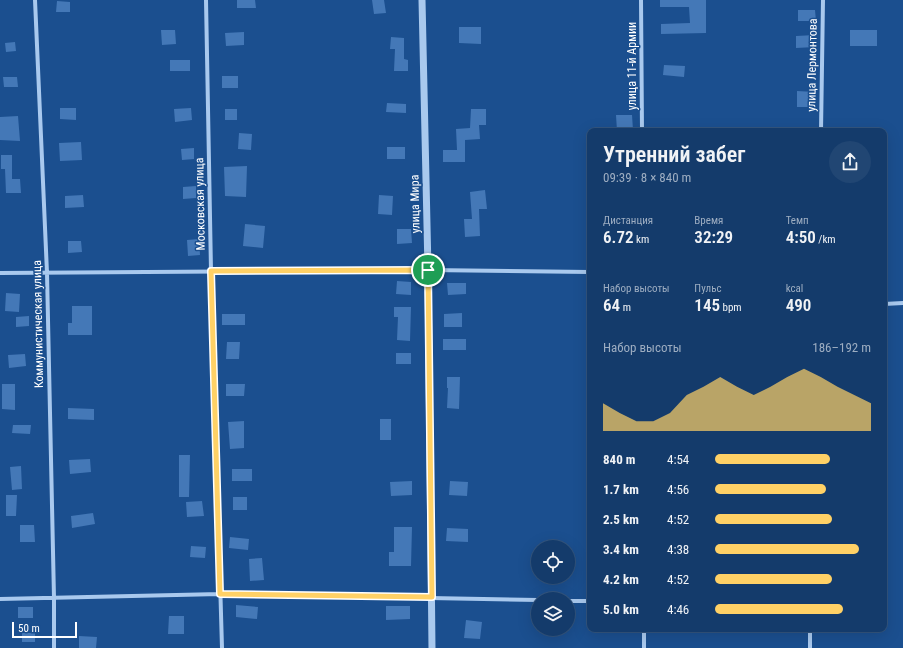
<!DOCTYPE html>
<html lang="ru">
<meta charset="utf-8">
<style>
body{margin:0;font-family:"Roboto Condensed",sans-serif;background:#214673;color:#f1f3f6;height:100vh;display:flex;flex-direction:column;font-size:15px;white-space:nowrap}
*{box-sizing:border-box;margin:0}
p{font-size:13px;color:#9dadc1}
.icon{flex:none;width:22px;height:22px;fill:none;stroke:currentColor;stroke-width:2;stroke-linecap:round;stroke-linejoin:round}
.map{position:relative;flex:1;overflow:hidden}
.details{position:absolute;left:587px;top:128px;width:300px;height:504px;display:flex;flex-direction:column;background:#143b6b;border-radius:8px;box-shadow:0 4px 16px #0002,0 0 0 1px #33557e}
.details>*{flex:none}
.tools{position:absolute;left:531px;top:540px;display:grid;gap:8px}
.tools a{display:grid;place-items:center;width:44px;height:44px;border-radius:50%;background:#143b6b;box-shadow:0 4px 16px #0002,0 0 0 1px #33557e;font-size:20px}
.scale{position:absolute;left:12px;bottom:10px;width:65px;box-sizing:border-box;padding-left:4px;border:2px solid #fff;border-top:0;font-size:11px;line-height:14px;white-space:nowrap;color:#fff;-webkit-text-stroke:3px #1b4f8f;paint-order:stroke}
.pin{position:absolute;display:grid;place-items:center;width:34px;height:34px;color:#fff;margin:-17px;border:2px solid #fff;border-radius:50%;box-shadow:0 1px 4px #0007}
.round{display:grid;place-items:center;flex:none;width:42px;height:42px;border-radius:21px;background:#214673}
.head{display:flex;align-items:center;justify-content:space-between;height:68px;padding:0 16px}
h1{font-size:22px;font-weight:600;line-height:30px}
.metrics{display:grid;grid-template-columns:repeat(3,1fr);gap:6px;height:68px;padding:4px 16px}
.metrics div{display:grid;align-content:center}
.metrics b{font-size:17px;font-weight:600}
.metrics small{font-size:11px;font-weight:400}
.metrics p{font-size:11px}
.chart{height:112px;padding:8px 16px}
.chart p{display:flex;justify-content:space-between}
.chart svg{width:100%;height:72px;margin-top:4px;fill:#ffd166;opacity:.7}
ul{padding:0 16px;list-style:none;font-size:13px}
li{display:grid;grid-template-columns:64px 48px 1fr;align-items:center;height:30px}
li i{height:10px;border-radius:5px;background:#ffd166}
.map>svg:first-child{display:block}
.building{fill:#4478b7}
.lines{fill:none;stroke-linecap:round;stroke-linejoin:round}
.minor{stroke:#a9c9ee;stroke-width:4}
.tertiary{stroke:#a9c9ee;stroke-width:7}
.route-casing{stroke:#fff;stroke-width:8}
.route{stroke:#ffd166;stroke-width:5}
.labels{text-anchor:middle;stroke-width:3;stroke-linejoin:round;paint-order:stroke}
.street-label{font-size:12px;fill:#fff;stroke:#1b4f8f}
</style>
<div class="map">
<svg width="903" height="648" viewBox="0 0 903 648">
<rect width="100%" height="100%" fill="#1b4f8f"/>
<path class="building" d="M237 0H255L256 8H237Z
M372 0H384L386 13 374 14Z
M660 0H706V33L661 34V24L690 23 689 7H660Z
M57 1 70 2V12H56Z
M798 10H815L816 21H798Z
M459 27H481V44L459 43Z
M161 30H175L176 44 162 45Z
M850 30H877V46H850Z
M244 32V45L226 46 225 33Z
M815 35V47L796 48V36Z
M391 37 404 38V59L408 60V71H394L395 49H390Z
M15 42 16 51 6 52 5 43Z
M170 60H190V71H170Z
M664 65 685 66 684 77 663 75Z
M222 76H238V88H222Z
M3 77H17L18 87H4Z
M797 91 815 92V107H797Z
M387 103 406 104V113L386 112Z
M60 108H76V120L60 119Z
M191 108 192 120 175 122 174 109Z
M225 109H237V120H225Z
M471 109H486V125H479L480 139 465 140V162H443V150H457L456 129 470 128Z
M616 115H632L633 130 617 131Z
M18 116 20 141 0 140V117Z
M239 133 252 134 251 150 238 149Z
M81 142 82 160 60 161 59 143Z
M387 147H405V159H387Z
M194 148V159L182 160 181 149Z
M1 155H12V179H20L21 193H6L5 169H1Z
M247 166 246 197 225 196 224 167Z
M196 186V198L183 199V187Z
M485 190 487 209H479L480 236 465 237 464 219H472L470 192Z
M83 195 84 207 65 208V196Z
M379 195 393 196 392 215 378 214Z
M245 224 265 226 263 248 243 246Z
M397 229H411L412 243 397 244Z
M199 239 200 255 188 256 187 240Z
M68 241H81L82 252 68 253Z
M397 281 411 282V295L396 294Z
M447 283H466V294L448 295Z
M6 293 20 294 19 312 5 311Z
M72 306H92V335H68V323H72Z
M394 307H411L410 341 397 340 398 317H394Z
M462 313V327H444V314Z
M222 314H245V325H222Z
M29 316V326L16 327V317Z
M443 339H466V350H443Z
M227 342H240L239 359H226Z
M396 353H411V364H396Z
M25 354 26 366 9 368 8 355Z
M447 377H460L459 409 447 408 448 388H447Z
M2 384H15V410L2 409Z
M226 384H245L244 396H226Z
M68 408 94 409V420L68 419Z
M380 419H391V440H380Z
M244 421V448L230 449 228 422Z
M13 425H31L30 434 12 433Z
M179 455H190L189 497H179Z
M90 459 91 472 70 474 69 460Z
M21 466 22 489 12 490 10 467Z
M232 469H252V481H232Z
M412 481V495L391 496 390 482Z
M450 481 468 482 467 496 449 495Z
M6 495H17L16 516H6Z
M233 497H247V510H233Z
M202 501 204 516 187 517 186 502Z
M93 513 95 524 72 528 71 516Z
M20 525H34L35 542H20Z
M394 527H412L411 566H389V552H394Z
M447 528 468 529V542L446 541Z
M230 537 249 539 248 550 229 548Z
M191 546 206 547 205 558 190 557Z
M262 558 264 580 250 581 249 559Z
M236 605 258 607 257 619 236 617Z
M386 606H410V619L386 620Z
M18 607H33V618H18Z
M169 616H184V634H168Z
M466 620 482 622 480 639 464 638Z
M22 633H35V642H22Z
M79 636 97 637 96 648H79Z"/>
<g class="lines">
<path class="minor" d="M35 0 47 273 54 598V648
M206 0 211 271 222 648
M641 0 642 131
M821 131 823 0
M0 273 428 270 590 272
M884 304 903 303
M0 599 220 594 538 600
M568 601H590
M644 648V629
M810 648V629"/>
<path class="tertiary" d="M422 0 428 270 432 648"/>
</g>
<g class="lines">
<g class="route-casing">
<path id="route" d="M428 270 432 597 220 594 211 271Z"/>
</g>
<use href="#route" class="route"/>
</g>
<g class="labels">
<g class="street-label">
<text transform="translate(812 65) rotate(-89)" y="4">улица Лермонтова</text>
<text transform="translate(632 66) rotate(-90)" y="4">улица 11-й Армии</text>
<text transform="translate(200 204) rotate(-91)" y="4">Московская улица</text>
<text transform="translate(415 204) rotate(-91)" y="4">улица Мира</text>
<text transform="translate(38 324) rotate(-91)" y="4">Коммунистическая улица</text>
</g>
</g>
</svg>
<div class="tools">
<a><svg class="icon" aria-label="locate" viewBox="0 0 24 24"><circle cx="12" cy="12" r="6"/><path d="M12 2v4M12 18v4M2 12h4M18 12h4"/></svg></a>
<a><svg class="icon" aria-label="layers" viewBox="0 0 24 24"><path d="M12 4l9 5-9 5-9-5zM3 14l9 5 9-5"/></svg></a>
</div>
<div class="scale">50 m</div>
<div class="pin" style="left:428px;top:270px;background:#1e9e55"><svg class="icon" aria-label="arrive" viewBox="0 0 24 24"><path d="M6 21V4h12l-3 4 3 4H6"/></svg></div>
<section class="details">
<div class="head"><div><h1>Утренний забег</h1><p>09:39 · 8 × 840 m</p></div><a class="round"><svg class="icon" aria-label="share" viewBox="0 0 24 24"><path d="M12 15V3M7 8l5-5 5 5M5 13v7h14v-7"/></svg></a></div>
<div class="metrics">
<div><p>Дистанция</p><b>6.72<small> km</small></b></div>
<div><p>Время</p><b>32:29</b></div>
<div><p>Темп</p><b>4:50<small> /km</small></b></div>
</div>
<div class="metrics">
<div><p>Набор высоты</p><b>64<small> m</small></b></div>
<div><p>Пульс</p><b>145<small> bpm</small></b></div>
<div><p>kcal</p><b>490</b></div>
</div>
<div class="chart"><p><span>Набор высоты</span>186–192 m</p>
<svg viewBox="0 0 160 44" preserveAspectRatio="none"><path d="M0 44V27L10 33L20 38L30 38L40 33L50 22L60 17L70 11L80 17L90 22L100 17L110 11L120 6L130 11L140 17L150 22L160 27V44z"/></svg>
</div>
<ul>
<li><b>840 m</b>4:54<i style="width:74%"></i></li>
<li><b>1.7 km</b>4:56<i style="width:71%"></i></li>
<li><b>2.5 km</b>4:52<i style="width:75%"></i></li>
<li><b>3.4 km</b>4:38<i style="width:92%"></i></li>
<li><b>4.2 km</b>4:52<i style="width:75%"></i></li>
<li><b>5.0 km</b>4:46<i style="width:82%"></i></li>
</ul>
</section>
</div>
